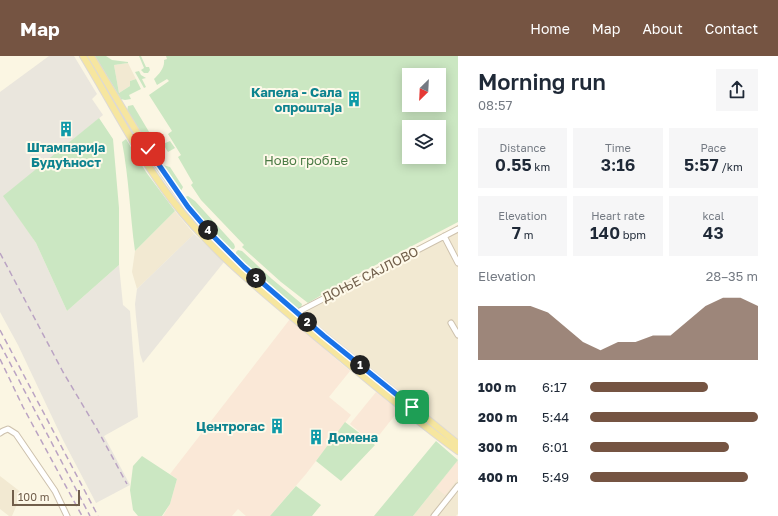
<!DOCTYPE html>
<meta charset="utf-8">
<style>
body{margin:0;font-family:"Golos Text",sans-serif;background:#f6f6f7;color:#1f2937;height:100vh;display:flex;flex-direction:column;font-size:15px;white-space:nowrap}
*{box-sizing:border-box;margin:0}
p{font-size:13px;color:#747a83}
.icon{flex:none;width:22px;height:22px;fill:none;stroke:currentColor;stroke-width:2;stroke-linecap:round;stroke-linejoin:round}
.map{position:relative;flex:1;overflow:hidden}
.details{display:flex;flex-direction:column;background:#fff;width:320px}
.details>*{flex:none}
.needle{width:26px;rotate:204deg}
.controls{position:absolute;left:402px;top:12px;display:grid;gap:8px}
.controls a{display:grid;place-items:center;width:44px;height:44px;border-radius:0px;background:#fff;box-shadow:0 2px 10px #0003;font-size:20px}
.scale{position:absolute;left:12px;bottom:10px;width:68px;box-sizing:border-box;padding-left:4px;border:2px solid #715f4b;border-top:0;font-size:11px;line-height:14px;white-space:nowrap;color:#715f4b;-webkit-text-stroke:3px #fef9e9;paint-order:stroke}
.pin{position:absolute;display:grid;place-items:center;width:34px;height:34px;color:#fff;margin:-17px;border-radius:8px;box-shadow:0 2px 6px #0006}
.km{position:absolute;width:20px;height:20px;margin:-10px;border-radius:50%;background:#222;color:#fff;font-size:11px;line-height:20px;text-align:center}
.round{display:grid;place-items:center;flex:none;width:42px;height:42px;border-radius:0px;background:#f6f6f7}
.head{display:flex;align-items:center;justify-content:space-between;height:68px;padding:0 20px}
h1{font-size:22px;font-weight:600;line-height:30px}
.figures{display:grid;grid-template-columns:repeat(3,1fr);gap:6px;height:68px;padding:4px 20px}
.figures div{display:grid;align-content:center;border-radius:0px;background:#f6f6f7;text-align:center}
.figures b{font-size:17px;font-weight:600}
.figures small{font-size:11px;font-weight:400}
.figures p{font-size:11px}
.chart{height:112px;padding:8px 20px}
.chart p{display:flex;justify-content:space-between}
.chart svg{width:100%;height:72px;margin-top:4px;fill:#755442;opacity:.7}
ul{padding:0 20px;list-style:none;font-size:13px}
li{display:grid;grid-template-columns:64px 48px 1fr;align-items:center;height:30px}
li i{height:10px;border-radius:5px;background:#755442}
header{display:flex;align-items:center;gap:24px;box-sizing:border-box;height:56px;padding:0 20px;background:#755442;color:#fff}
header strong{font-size:19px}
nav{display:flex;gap:22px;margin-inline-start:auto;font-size:14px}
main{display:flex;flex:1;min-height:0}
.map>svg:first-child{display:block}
.residential{fill:#f2e9d2}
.commercial{fill:#fae8d7}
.industrial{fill:#eae6dd}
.green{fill:#cbe7c2;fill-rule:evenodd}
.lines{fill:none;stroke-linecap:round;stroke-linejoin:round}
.minor-casing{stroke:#cdc1ad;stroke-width:7}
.major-casing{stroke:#ddd9d4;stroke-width:8}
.minor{stroke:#fff;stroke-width:5}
.major{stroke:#f6e69f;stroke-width:6}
.rail{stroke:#baa3c3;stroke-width:1.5;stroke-dasharray:6 4;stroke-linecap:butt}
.route-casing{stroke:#fff;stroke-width:8}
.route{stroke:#1a73e8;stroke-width:5}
.labels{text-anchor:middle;stroke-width:4;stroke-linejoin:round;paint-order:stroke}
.culture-label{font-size:13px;font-weight:bold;fill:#0d838f;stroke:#fef9e9;text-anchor:end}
.park-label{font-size:13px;fill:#4c7c46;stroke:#fef9e9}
.street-label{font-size:13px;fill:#715f4b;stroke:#fef9e9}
</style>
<header>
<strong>Map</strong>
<nav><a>Home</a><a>Map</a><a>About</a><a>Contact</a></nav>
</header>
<main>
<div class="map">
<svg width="458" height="460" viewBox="0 0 458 460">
<rect width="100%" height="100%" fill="#fbf6e3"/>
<path class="residential" d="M128 7 136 23 130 25V30L119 37 114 9Z
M175 155 194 178 137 233 132 216 135 195Z
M458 169V383L298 254Z
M458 404V458L456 460H413Z
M0 420 22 437 12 460H9L0 453Z"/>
<path class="commercial" d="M290 263 350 315 329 341 351 359 306 418 270 460H246L238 453 232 460H163L170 448 177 423 170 418Z
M376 336 399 354 373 387 350 368Z
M456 407 458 408V423L445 439 436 432Z"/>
<path class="industrial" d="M49 0H74L97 38 92 43 103 59 4 140 36 187 67 255 119 209 123 249 130 255 138 361 104 380 130 429 96 447 63 384 18 289 0 256V36Z
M194 178 224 206 143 307 140 298 136 261 135 248 137 233Z"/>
<path class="green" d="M95 0H106L112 4 128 6V7L114 9 119 37 130 30V25L136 23 141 33 129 39 131 43 125 44 121 43Z
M139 0H141L146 11H149L150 14 148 17H144L141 14 144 12Z
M166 0H458V166L347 224 308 247 281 226 242 191 244 189 201 144 191 129 193 127 178 101 181 99 168 78 172 75 149 39 169 25 167 23 157 29 154 23C159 18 165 12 164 4L167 3ZM409 19H439V49H409ZM409 71H439V101H409Z
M139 15 141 19 146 22 142 23 146 31 144 32 135 16Z
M133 49 164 101 163 105 159 104 155 100 127 55 128 50Z
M99 62 113 83 119 152V209L67 255 36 187 3 140Z
M126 83 146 116 175 155 135 195C130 159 129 122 122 86Z
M170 85 175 92 168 96 163 88Z
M163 109 170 111 183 131 181 135 162 110Z
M188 140 195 145 234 188 235 191 234 193 229 194 201 163 185 143V141Z
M238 194 242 195 272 223 302 248 301 252 299 253 296 252 272 233 236 199V196Z
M345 366 375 389 341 425 316 405Z
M436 385 458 404 413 460H374Z
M142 400 177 423 170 448 162 460H138L133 454 130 434 133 410Z
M296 430 321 449 312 460H270Z"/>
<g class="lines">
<g class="minor-casing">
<path id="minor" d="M444 180 458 207
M296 257 458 173
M451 267 458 279
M0 377 3 375 8 373 16 378 55 435 67 460
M434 460 458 430"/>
</g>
<g class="major-casing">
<path id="major" d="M83 0C112 48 138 99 172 144 214 199 269 241 321 285 366 322 411 361 458 395
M91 0C125 56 157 114 199 165 228 199 263 229 298 258 351 302 405 344 458 388"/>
</g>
<use href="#minor" class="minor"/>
<use href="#major" class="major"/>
<path class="rail" d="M0 197 63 316 97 373 127 428
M0 274 98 460
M0 288 90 460
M0 303 23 351 82 460"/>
</g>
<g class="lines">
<g class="route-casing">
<path id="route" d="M148 93 188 151 212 179 244 211 324 280 412 351"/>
</g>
<use href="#route" class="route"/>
</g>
<defs>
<g id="building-bare" transform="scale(1.2)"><path d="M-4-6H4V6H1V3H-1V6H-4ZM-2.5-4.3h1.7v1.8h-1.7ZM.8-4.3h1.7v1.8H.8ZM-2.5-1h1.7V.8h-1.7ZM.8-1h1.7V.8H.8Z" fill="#0f9aa8" stroke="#fef9e9" stroke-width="2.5" paint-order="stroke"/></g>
</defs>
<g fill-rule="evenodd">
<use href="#building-bare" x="354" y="43"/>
<use href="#building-bare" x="66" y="73"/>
<use href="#building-bare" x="277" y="370"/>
<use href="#building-bare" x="316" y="381"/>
</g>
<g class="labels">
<g class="culture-label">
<text x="342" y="41">Капела - Сала<tspan x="342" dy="15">опроштаја</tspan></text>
<text x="66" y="96" text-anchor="middle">Штампарија<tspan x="66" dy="15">Будућност</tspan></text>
<text x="265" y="375">Центрогас</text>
<text x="328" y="386" text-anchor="start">Домена</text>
</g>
<g class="park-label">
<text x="306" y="109">Ново гробље</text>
</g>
<g class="street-label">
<text transform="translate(370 218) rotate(-27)" y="5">ДОЊЕ САЈЛОВО</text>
</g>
</g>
</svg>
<div class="controls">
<a><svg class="needle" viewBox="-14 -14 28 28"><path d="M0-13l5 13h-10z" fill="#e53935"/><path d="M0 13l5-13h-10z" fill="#747a83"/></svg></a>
<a><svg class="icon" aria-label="layers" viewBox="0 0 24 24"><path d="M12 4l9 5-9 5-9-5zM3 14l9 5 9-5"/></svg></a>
</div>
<div class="scale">100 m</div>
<div class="pin" style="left:412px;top:351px;background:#1e9e55"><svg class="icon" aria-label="arrive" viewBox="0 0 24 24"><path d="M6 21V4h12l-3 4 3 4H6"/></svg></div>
<div class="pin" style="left:148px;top:93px;background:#d93025"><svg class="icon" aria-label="check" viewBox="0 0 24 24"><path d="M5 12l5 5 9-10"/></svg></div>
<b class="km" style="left:360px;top:309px">1</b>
<b class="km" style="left:307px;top:266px">2</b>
<b class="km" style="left:256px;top:222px">3</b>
<b class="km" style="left:208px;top:174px">4</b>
</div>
<section class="details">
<div class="head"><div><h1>Morning run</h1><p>08:57</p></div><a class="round"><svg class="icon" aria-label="share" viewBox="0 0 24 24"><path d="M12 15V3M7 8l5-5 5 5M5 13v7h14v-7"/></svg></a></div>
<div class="figures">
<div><p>Distance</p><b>0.55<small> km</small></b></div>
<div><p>Time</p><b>3:16</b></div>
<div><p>Pace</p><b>5:57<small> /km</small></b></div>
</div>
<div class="figures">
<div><p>Elevation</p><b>7<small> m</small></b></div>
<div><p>Heart rate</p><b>140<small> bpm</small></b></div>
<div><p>kcal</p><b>43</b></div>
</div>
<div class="chart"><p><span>Elevation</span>28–35 m</p>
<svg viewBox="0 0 160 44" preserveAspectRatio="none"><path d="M0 44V11L10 11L20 11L30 11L40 15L50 24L60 33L70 38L80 33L90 33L100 29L110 29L120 20L130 11L140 6L150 6L160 11V44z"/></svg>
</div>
<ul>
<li><b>100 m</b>6:17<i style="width:70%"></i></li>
<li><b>200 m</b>5:44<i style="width:100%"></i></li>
<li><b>300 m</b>6:01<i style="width:83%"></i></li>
<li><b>400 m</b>5:49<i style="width:94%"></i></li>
</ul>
</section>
</main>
